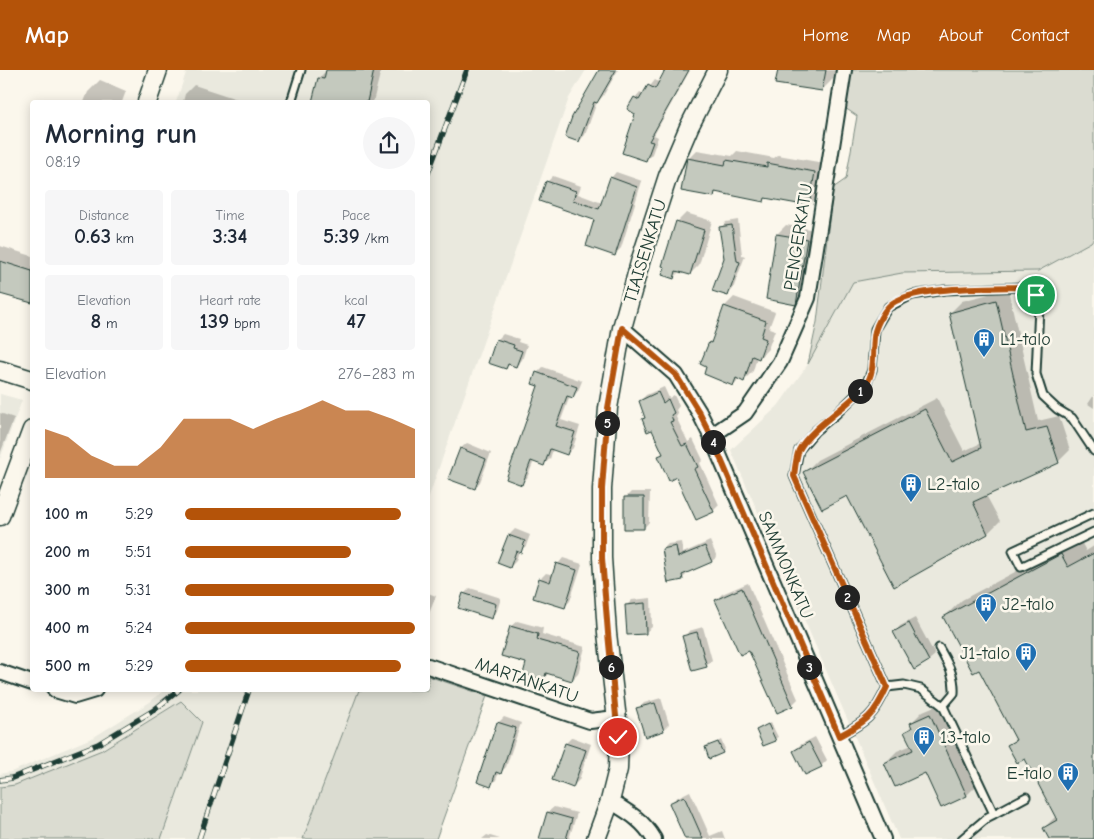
<!DOCTYPE html>
<meta charset="utf-8">
<style>
body{margin:0;font-family:"Comic Neue",sans-serif;background:#f6f6f7;color:#1f2937;height:100vh;display:flex;flex-direction:column;font-size:19px;white-space:nowrap}
*{box-sizing:border-box;margin:0}
p{font-size:16px;color:#747a83}
.icon{flex:none;width:28px;height:28px;fill:none;stroke:currentColor;stroke-width:2;stroke-linecap:round;stroke-linejoin:round}
.map{position:relative;flex:1;overflow:hidden}
.sheet{position:absolute;left:30px;top:30px;width:400px;height:592px;display:flex;flex-direction:column;background:#fff;border-radius:5px;box-shadow:0 2px 12px #0003}
.sheet>*{flex:none}
.pin{position:absolute;display:grid;place-items:center;width:42px;height:42px;color:#fff;margin:-21px;border:2px solid #fff;border-radius:50%;box-shadow:0 1px 5px #0007}
.km{position:absolute;width:25px;height:25px;margin:-12px;border-radius:50%;background:#222;color:#fff;font-size:14px;line-height:25px;text-align:center}
.round{display:grid;place-items:center;flex:none;width:52px;height:52px;border-radius:26px;background:#f6f6f7}
.headline{display:flex;align-items:center;justify-content:space-between;height:85px;padding:0 15px}
h1{font-size:28px;font-weight:800;line-height:38px}
.metrics{display:grid;grid-template-columns:repeat(3,1fr);gap:8px;height:85px;padding:5px 15px}
.metrics div{display:grid;align-content:center;border-radius:5px;background:#f6f6f7;text-align:center}
.metrics b{font-size:21px;font-weight:800}
.metrics small{font-size:14px;font-weight:400}
.metrics p{font-size:14px}
.chart{height:140px;padding:10px 15px}
.chart p{display:flex;justify-content:space-between}
.chart svg{width:100%;height:90px;margin-top:5px;fill:#b45309;opacity:.7}
ul{padding:0 15px;list-style:none;font-size:16px}
li{display:grid;grid-template-columns:80px 60px 1fr;align-items:center;height:38px}
li i{height:12px;border-radius:6px;background:#b45309}
header{display:flex;align-items:center;gap:30px;box-sizing:border-box;height:70px;padding:0 25px;background:#b45309;color:#fff}
header strong{font-size:24px}
nav{display:flex;gap:28px;margin-inline-start:auto;font-size:18px}
.map>svg:first-child{display:block}
.built{fill:#eae9de}
.green{fill:#dbdcd1;stroke:#7d8c82}
.shadow{fill:#0003}
.building{fill:#c4c9be;stroke:#1f3d34}
.lines{fill:none;stroke-linecap:round;stroke-linejoin:round}
.service-casing{stroke:#1f3d34;stroke-width:11}
.minor-casing{stroke:#1f3d34;stroke-width:18}
.tertiary-casing{stroke:#1f3d34;stroke-width:21}
.service{stroke:#fbf7ec;stroke-width:7}
.minor{stroke:#fbf7ec;stroke-width:14}
.tertiary{stroke:#fbf7ec;stroke-width:18}
.rail-casing{stroke:#1f3d34;stroke-width:5.5}
.rail{stroke:#fbf7ec;stroke-width:4;stroke-dasharray:11;stroke-linecap:butt}
.route-casing{stroke:#fff;stroke-width:10}
.route{stroke:#b45309;stroke-width:6}
.labels{text-anchor:middle;stroke-width:5;stroke-linejoin:round;paint-order:stroke}
.street-label{font-size:18px;fill:#1f3d34;stroke:#fbf7ec}
.poi-label{font-size:18px;fill:#1f3d34;stroke:#fbf7ec;text-anchor:start}
</style>
<header>
<strong>Map</strong>
<nav><a>Home</a><a>Map</a><a>About</a><a>Contact</a></nav>
</header>
<div class="map">
<svg width="1094" height="769" viewBox="0 0 1094 769">
<rect width="100%" height="100%" fill="#fbf7ec"/>
<filter id="ink" filterUnits="userSpaceOnUse"><feTurbulence type="fractalNoise" baseFrequency=".02" numOctaves="2"/><feDisplacementMap in="SourceGraphic" scale="10" xChannelSelector="R" yChannelSelector="G"/><feConvolveMatrix kernelMatrix="1 2 1 2 8 2 1 2 1" color-interpolation-filters="sRGB"/></filter>
<g filter="url(#ink)">
<path class="built" d="M187 0H586L569 28 428 429V32H176Z
M1094 168V769H899L731 380 778 336 808 294 853 212 902 203 1038 201 1091 172Z
M0 324 22 330 0 389Z
M164 620H359L303 769H161L202 653 181 631 102 680 15 715 0 717V704L11 702 94 667 150 632Z"/>
<path class="green" d="M844 0H1094V168L1091 172 1038 201 902 203 853 212 808 294 817 252 833 118 846 109 857 46 845 38Z
M428 606 487 626 436 769H303L359 620H428Z
M181 631 202 652 161 769H0V717L15 715 102 680Z"/>
<path class="shadow" d="M327 0H381L373 32H313L319 8Z
M600 0H618L603 26 597 32 585 65 579 71Z
M666 0H690L654 65 658 67 652 84 646 90 635 28 640 22 644 24 655 10 660 13Z
M779 0H839V3L822 20Z
M100 10 126 21 122 32H84L88 22Z
M194 15 246 32H183L185 24Z
M697 80 732 86 737 81 774 88 778 85 824 93 818 126 809 135 767 127 764 130 717 122 713 125 688 89Z
M616 102 642 111 621 178 615 184 595 149 547 112 553 106 581 116 578 124 602 133 611 108Z
M686 143 712 151 699 195 690 204 680 201 674 207 677 152Z
M738 150 742 185 745 186 733 219 727 225 721 158 726 152Z
M786 155 815 160 804 224 795 233 777 164Z
M0 176 32 186V232L0 222Z
M1008 219 1038 351 1059 346 1070 380 1058 392 986 425 1000 451 988 463 895 516 847 425 805 402 817 390 937 328 964 381 981 373 950 243 962 231Z
M734 227 775 242 769 258 775 260 768 279 759 288 757 287 753 301 744 310 740 308 733 315 710 272 714 268 725 236Z
M503 264 519 269 518 272 527 275 522 290 516 296 510 294 506 298 497 270Z
M543 297 582 311 578 321 573 327 570 326 561 350 580 356 573 378 567 384 553 379 550 389 544 394 534 391 527 408 521 414 539 315 537 303Z
M664 317 669 328 674 325 679 336 676 340 678 344 676 347 688 372 693 369 703 390 700 393 719 435 713 441 697 448 677 406 659 387 663 382 653 358 643 349 646 346 640 331 646 325Z
M1094 325V338L1088 334Z
M0 343 14 348 0 384Z
M467 373 491 383 480 412 474 418 450 408 461 378Z
M631 422H650L649 452 644 458 625 428Z
M515 459 530 465 526 476 519 481 516 491 510 497 499 493 509 465Z
M1079 468 1086 481 1094 476V769H1047L1050 768 1044 758 1056 746 1025 687 1009 675 1016 668 979 599 944 547 962 530Z
M710 471 717 487 712 491 687 502V504L682 509 663 479 668 474 681 472 683 483Z
M563 488 582 494 570 531 564 537 540 509 546 503 554 505 558 494Z
M748 513 798 629 792 635 716 530 722 524Z
M470 518 501 528 497 541 491 547 464 524Z
M428 523 436 526 428 546Z
M651 528 652 557 646 562 626 536 632 530Z
M915 548 935 585 929 590 914 598 895 562 900 556Z
M517 551 543 558 542 564 585 577 578 604 572 610 549 603 543 609 527 592 511 556Z
M703 557 712 590 706 596 684 567 689 561Z
M661 628 669 654 663 660 638 639 644 633Z
M942 633 979 713 967 725 941 736 925 702 885 693 897 681 912 675 906 662 912 655 911 653 923 641Z
M504 647 521 653 506 697 501 702H499L496 710 490 716 498 653Z
M771 653 778 667 764 675 757 661Z
M572 667 591 674 579 710 573 716 554 710 566 673Z
M815 667 827 690 821 696 794 681 800 675Z
M721 670 725 679 722 682 706 678Z
M690 721 710 766 722 761 725 769H686L670 734 676 728Z
M554 737 577 743 569 769H543L548 742Z
M487 765 500 769H482Z"/>
<path class="building" d="M326 0H374L367 32H312L318 8 324 9Z
M599 0H616L597 33 594 32 579 72 565 67 572 47Z
M665 0H689L649 71 653 72 646 91 622 83 635 44 627 39 634 27 639 30 648 15 655 19Z
M778 0H826L822 21 775 14Z
M687 88 725 95 726 90 767 97V93L815 102 809 136 765 128 764 132 715 122 714 127 681 121Z
M610 107 637 117 615 186 586 176 594 150 539 131 546 111 576 121 573 130 599 139Z
M676 151 704 160 690 205 676 201 674 209 662 205 665 197 662 196Z
M732 155 737 191 740 192 728 226 712 221 724 188 719 157Z
M776 164 807 169 796 235 766 229Z
M0 191 32 201V233L0 224Z
M996 230 1026 362 1047 357 1059 393 973 432 988 464 894 517 847 426 822 439 803 402 925 339 952 392 981 378 949 243Z
M724 236 766 251 761 267 766 269 759 289 752 286 744 312 736 308 733 316 704 304 706 297 700 294 709 272 711 273Z
M496 269 514 275 513 278 522 281 516 297 508 294 506 299 488 293Z
M536 302 577 317 573 328 567 326 556 356 575 362 567 385 550 379 544 396 531 391 522 415 506 409 538 316 532 314Z
M658 322 663 333 668 329 674 343 671 345 673 351 670 352 682 376 687 374 698 397 694 399 714 442 696 450 676 407 669 411 658 386 663 384 652 360 647 362 642 349 645 348 639 331Z
M460 378 486 389 475 419 448 409Z
M624 427H644V459H624Z
M508 465 525 471 521 483 516 481 510 498 497 493Z
M676 476 678 487 705 476 712 492 682 505 683 510 668 513 662 479Z
M1094 483V769H1049L1043 758 1057 750 1025 689 1017 693 1007 675 1016 670 979 600 973 603 943 547 1061 484 1068 497Z
M556 493 577 500 565 538 533 528 539 508 550 512Z
M742 518 793 636 777 643 749 581 740 585 715 530Z
M463 523 496 534 492 549 458 538Z
M645 533 646 564 627 565 625 535Z
M909 553 929 591 914 600 893 562Z
M510 556 538 564 537 570 580 582 572 611 546 603 544 610 523 604 526 593 501 586Z
M697 562 707 597 692 601 682 566Z
M655 633 664 661 645 667 636 638Z
M930 644 967 726 941 738 925 703 895 717 884 693 913 680 904 662 912 658 910 653Z
M497 652 516 658 501 704 496 702 491 717 477 712Z
M768 654 776 671 763 676 756 660Z
M718 672 723 683 709 689 705 677Z
M809 672 822 697 805 705 793 681Z
M565 673 586 680 573 718 552 710Z
M684 726 703 769H685L669 733Z
M547 742 572 749 566 769H539Z"/>
<g class="lines">
<g class="service-casing">
<path id="service" d="M291 32 301 0
M1094 443 1013 481 1021 497 1094 462
M939 578C948 594 955 605 954 623L943 636
M887 617 904 615 921 619 943 636 994 744 988 747 962 769
M839 666C867 651 874 646 887 617L794 406 799 380 815 361 835 345 866 315 872 300 875 259 888 237 912 225 945 220 1025 217 1036 225 1039 236 1036 304 1043 326 1057 339 1072 348 1094 381
M994 744 1026 727"/>
</g>
<g class="minor-casing">
<path id="minor" d="M622 258 676 305 699 342 711 366 883 769
M711 366 745 343 780 292 808 228 844 0
M428 596 590 651 616 648
M0 602 32 613
M55 620 75 626 95 620
M610 731C628 742 643 750 654 769"/>
</g>
<g class="tertiary-casing">
<path id="tertiary" d="M147 32 158 0
M0 300 32 310
M0 446 32 360
M596 769 610 731 618 699 619 667 607 563 602 488V419L608 338 622 258 641 189 668 106 689 57 718 0"/>
</g>
<use href="#service" class="service"/>
<use href="#minor" class="minor"/>
<use href="#tertiary" class="tertiary"/>
<g class="rail-casing">
<path id="rail" d="M428 103 467 0
M0 710 12 708 98 674 154 640 179 620
M199 769 249 620"/>
</g>
<use href="#rail" class="rail"/>
</g>
</g>
<g class="lines" filter="url(#ink)">
<g class="route-casing">
<path id="route" d="M618 667 608 563 602 488V419L608 338 622 258 676 305 699 342 711 366 839 666C867 651 874 646 887 617L794 406C795 398 796 387 799 380 810 358 848 337 865 316 877 301 871 278 875 261 877 254 883 242 888 237 908 215 995 218 1025 217L1036 225"/>
</g>
<use href="#route" class="route"/>
</g>
<defs>
<g id="building-pin" transform="scale(1.125)"><path d="M0 17L-7.5 6A9.5 9.5 0 1 1 7.5 6Z" fill="#1f6fb2" stroke="#fbf7ec"/><path d="M-4-6H4V6H1V3H-1V6H-4ZM-2.5-4.3h1.7v1.8h-1.7ZM.8-4.3h1.7v1.8H.8ZM-2.5-1h1.7V.8h-1.7ZM.8-1h1.7V.8H.8Z" fill="#fff"/></g>
</defs>
<g fill-rule="evenodd">
<use href="#building-pin" x="984" y="269"/>
<use href="#building-pin" x="911" y="414"/>
<use href="#building-pin" x="986" y="534"/>
<use href="#building-pin" x="1026" y="583"/>
<use href="#building-pin" x="924" y="667"/>
<use href="#building-pin" x="1068" y="703"/>
</g>
<g class="labels">
<g class="street-label">
<text transform="translate(798 167) rotate(-81)" y="6">PENGERKATU</text>
<text transform="translate(645 181) rotate(-73)" y="6">TIAISENKATU</text>
<text transform="translate(786 495) rotate(67)" y="6">SAMMONKATU</text>
<text transform="translate(527 610) rotate(19)" y="6">MARTANKATU</text>
</g>
<g class="poi-label">
<text x="1000" y="275">L1-talo</text>
<text x="927" y="420">L2-talo</text>
<text x="1002" y="540">J2-talo</text>
<text x="1010" y="589" text-anchor="end">J1-talo</text>
<text x="940" y="673">13-talo</text>
<text x="1052" y="709" text-anchor="end">E-talo</text>
</g>
</g>
</svg>
<div class="pin" style="left:1036px;top:225px;background:#1e9e55"><svg class="icon" aria-label="arrive" viewBox="0 0 24 24"><path d="M6 21V4h12l-3 4 3 4H6"/></svg></div>
<div class="pin" style="left:618px;top:667px;background:#d93025"><svg class="icon" aria-label="check" viewBox="0 0 24 24"><path d="M5 12l5 5 9-10"/></svg></div>
<b class="km" style="left:860px;top:321px">1</b>
<b class="km" style="left:847px;top:527px">2</b>
<b class="km" style="left:809px;top:597px">3</b>
<b class="km" style="left:713px;top:372px">4</b>
<b class="km" style="left:607px;top:353px">5</b>
<b class="km" style="left:611px;top:597px">6</b>
<section class="sheet">
<div class="headline"><div><h1>Morning run</h1><p>08:19</p></div><a class="round"><svg class="icon" aria-label="share" viewBox="0 0 24 24"><path d="M12 15V3M7 8l5-5 5 5M5 13v7h14v-7"/></svg></a></div>
<div class="metrics">
<div><p>Distance</p><b>0.63<small> km</small></b></div>
<div><p>Time</p><b>3:34</b></div>
<div><p>Pace</p><b>5:39<small> /km</small></b></div>
</div>
<div class="metrics">
<div><p>Elevation</p><b>8<small> m</small></b></div>
<div><p>Heart rate</p><b>139<small> bpm</small></b></div>
<div><p>kcal</p><b>47</b></div>
</div>
<div class="chart"><p><span>Elevation</span>276–283 m</p>
<svg viewBox="0 0 160 44" preserveAspectRatio="none"><path d="M0 44V20L10 24L20 33L30 38L40 38L50 29L60 15L70 15L80 15L90 20L100 15L110 11L120 6L130 11L140 11L150 15L160 20V44z"/></svg>
</div>
<ul>
<li><b>100 m</b>5:29<i style="width:94%"></i></li>
<li><b>200 m</b>5:51<i style="width:72%"></i></li>
<li><b>300 m</b>5:31<i style="width:91%"></i></li>
<li><b>400 m</b>5:24<i style="width:100%"></i></li>
<li><b>500 m</b>5:29<i style="width:94%"></i></li>
</ul>
</section>
</div>
